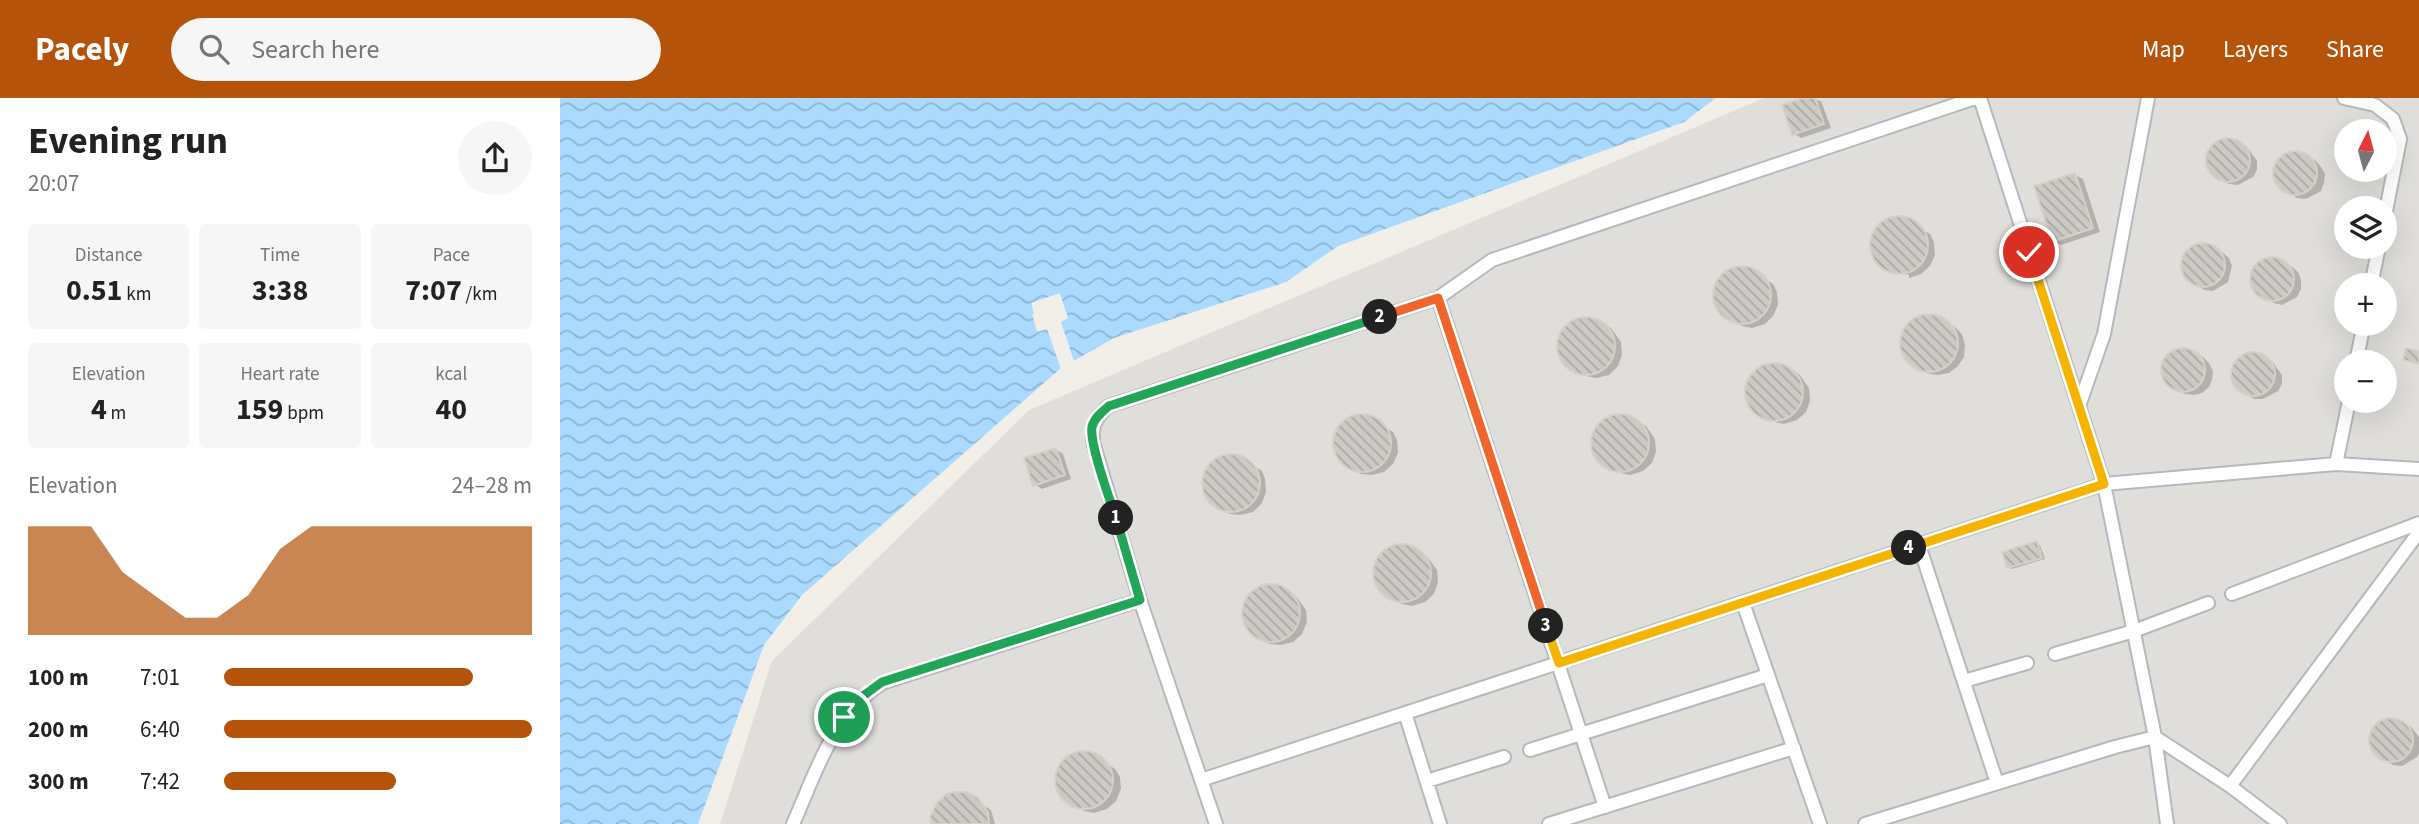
<!DOCTYPE html>
<meta charset="utf-8">
<style>
body{margin:0;font-family:"Source Sans 3",sans-serif;background:#f6f6f6;color:#222;height:100vh;display:flex;flex-direction:column;font-size:26px;white-space:nowrap}
*{box-sizing:border-box;margin:0}
p{font-size:23px;color:#767676}
.icon{flex:none;width:38px;height:38px;fill:none;stroke:currentColor;stroke-width:2;stroke-linecap:round;stroke-linejoin:round}
.map{position:relative;flex:1;overflow:hidden}
.drawer{display:flex;flex-direction:column;background:#fff;width:560px}
.drawer>*{flex:none}
.needle{width:46px;rotate:6deg}
.buttons{position:absolute;left:1774px;top:21px;display:grid;gap:14px}
.buttons a{display:grid;place-items:center;width:63px;height:63px;border-radius:50%;background:#fff;box-shadow:0 7px 28px #0002;font-size:35px}
.pin{position:absolute;display:grid;place-items:center;width:60px;height:60px;color:#fff;margin:-30px;border:4px solid #fff;border-radius:50%;box-shadow:0 2px 7px #0007}
.km{position:absolute;width:35px;height:35px;margin:-18px;border-radius:50%;background:#222;color:#fff;font-size:19px;line-height:35px;text-align:center}
.round{display:grid;place-items:center;flex:none;width:74px;height:74px;border-radius:37px;background:#f6f6f6}
.headline{display:flex;align-items:center;justify-content:space-between;height:119px;padding:0 28px}
h1{font-size:38px;font-weight:700;line-height:52px}
.stats{display:grid;grid-template-columns:repeat(3,1fr);gap:10px;height:119px;padding:7px 28px}
.stats div{display:grid;align-content:center;border-radius:7px;background:#f6f6f6;text-align:center}
.stats b{font-size:30px;font-weight:700}
.stats small{font-size:19px;font-weight:400}
.stats p{font-size:19px}
.chart{height:196px;padding:14px 28px}
.chart p{display:flex;justify-content:space-between}
.chart svg{width:100%;height:126px;margin-top:7px;fill:#b45309;opacity:.7}
ul{padding:0 28px;list-style:none;font-size:23px}
li{display:grid;grid-template-columns:112px 84px 1fr;align-items:center;height:52px}
li i{height:18px;border-radius:9px;background:#b45309}
header{display:flex;align-items:center;gap:42px;box-sizing:border-box;height:98px;padding:0 35px;background:#b45309;color:#fff}
header strong{font-size:33px}
nav{display:flex;gap:38px;margin-inline-start:auto;font-size:24px}
.search{width:490px;height:63px;background:#f6f6f6;display:flex;align-items:center;gap:18px;box-sizing:border-box;padding:0 24px;border-radius:38px;color:#767676;font-size:26px}
main{display:flex;flex:1;min-height:0}
.map>svg:first-child{display:block}
.industrial{fill:#e0deda;fill-rule:evenodd}
.water{fill:url(#water-waves)}
.pier{fill:#f1efe8}
.shadow{fill:#0003}
.building{fill:url(#building-back-hatch);stroke:#d6d1c6;stroke-width:2}
.lines{fill:none;stroke-linecap:round;stroke-linejoin:round}
.lane-casing{stroke:#b5b8bc;stroke-width:16}
.lane{stroke:#fff;stroke-width:12}
.split-1-casing{stroke:#fff;stroke-width:14}
.split-2-casing{stroke:#fff;stroke-width:14}
.split-3-casing{stroke:#fff;stroke-width:14}
.split-4-casing{stroke:#fff;stroke-width:14}
.split-5-casing{stroke:#fff;stroke-width:14}
.split-1{stroke:#22a559;stroke-width:9}
.split-2{stroke:#22a559;stroke-width:9}
.split-3{stroke:#f0652b;stroke-width:9}
.split-4{stroke:#f5b400;stroke-width:9}
.split-5{stroke:#f5b400;stroke-width:9}
</style>
<header>
<strong>Pacely</strong>
<div class="search"><svg class="icon" aria-label="search" viewBox="0 0 24 24"><circle cx="10" cy="10" r="6"/><path d="M15 15l6 6"/></svg>Search here</div>
<nav><a>Map</a><a>Layers</a><a>Share</a></nav>
</header>
<main>
<section class="drawer">
<div class="headline"><div><h1>Evening run</h1><p>20:07</p></div><a class="round"><svg class="icon" aria-label="share" viewBox="0 0 24 24"><path d="M12 15V3M7 8l5-5 5 5M5 13v7h14v-7"/></svg></a></div>
<div class="stats">
<div><p>Distance</p><b>0.51<small> km</small></b></div>
<div><p>Time</p><b>3:38</b></div>
<div><p>Pace</p><b>7:07<small> /km</small></b></div>
</div>
<div class="stats">
<div><p>Elevation</p><b>4<small> m</small></b></div>
<div><p>Heart rate</p><b>159<small> bpm</small></b></div>
<div><p>kcal</p><b>40</b></div>
</div>
<div class="chart"><p><span>Elevation</span>24–28 m</p>
<svg viewBox="0 0 160 44" preserveAspectRatio="none"><path d="M0 44V6L10 6L20 6L30 22L40 30L50 38L60 38L70 30L80 14L90 6L100 6L110 6L120 6L130 6L140 6L150 6L160 6V44z"/></svg>
</div>
<ul>
<li><b>100 m</b>7:01<i style="width:81%"></i></li>
<li><b>200 m</b>6:40<i style="width:100%"></i></li>
<li><b>300 m</b>7:42<i style="width:56%"></i></li>
</ul>
</section>
<div class="map">
<svg width="1859" height="726" viewBox="0 0 1859 726">
<defs>
<pattern id="water-waves" width="16" height="10" patternUnits="userSpaceOnUse" patternTransform="scale(1.75)"><rect width="16" height="10" fill="#aadaff"/><path d="M0 5q4-4 8 0t8 0" fill="none" stroke="#8eb4d2"/></pattern>
<pattern id="building-back-hatch" width="6" height="6" patternUnits="userSpaceOnUse" patternTransform="scale(1.75)"><rect width="6" height="6" fill="#cccac5"/><path d="M-1 5l2 2M0 0l6 6M5-1l2 2" fill="none" stroke="#a9a8a4"/></pattern>
</defs>
<rect width="100%" height="100%" fill="#f1efe8"/>
<path class="industrial" d="M1204 0H1859V726H160L212 563 469 312ZM1787 33H1825V72H1787ZM1787 110H1825V149H1787ZM1787 187H1825V226H1787ZM1787 264H1825V303H1787Z"/>
<path class="water" d="M0 0H1156L1124 24 778 148 726 184 554 240 501 270 242 497 204 547 138 726H0Z"/>
<path class="pier" d="M500 195 508 220 501 224 515 266 502 274 487 231 477 234 472 216 474 215 471 205Z"/>
<path class="shadow" d="M1248 0 1261 3 1271 30 1241 40 1233 35Z
M1670 41 1687 49 1697 63V72L1693 79 1678 87 1669 86 1654 77 1649 70 1647 61 1654 46 1662 42Z
M1738 54 1755 62 1761 69 1765 76 1764 85 1761 93 1746 101 1737 100 1721 90 1716 83 1714 74 1722 59 1729 55Z
M1515 77 1523 81 1540 134 1501 147 1494 142Z
M1332 121H1345L1370 136 1374 144 1375 157 1370 168 1361 176 1349 180V177L1329 173 1320 167 1312 155V144L1316 131Z
M1646 146 1662 154 1669 160 1672 168 1668 184 1653 193 1645 192 1636 187 1629 182 1624 175V158L1629 151 1637 147Z
M1714 160 1731 168 1738 174 1741 182V191L1737 199 1722 207 1714 205 1697 196 1692 189 1691 180 1698 165Z
M1176 170H1188L1213 186 1217 194 1218 207 1213 218 1205 226 1192 230 1182 228 1163 217 1156 205 1155 194 1160 181Z
M1363 218H1375L1394 228 1402 236 1405 247 1404 259 1398 268 1389 275 1377 277 1366 275 1348 263 1343 253 1342 241 1345 230 1353 222Z
M1020 221H1032L1043 225 1051 230 1061 244 1062 257 1058 268 1049 277 1036 280 1026 278 1007 268 1000 255 999 244 1004 231Z
M1626 251 1643 259 1649 265 1653 273 1652 282 1649 289 1642 295 1634 297 1625 296 1609 287 1603 271 1604 263 1610 256 1617 252Z
M1695 255 1712 263 1722 277V286L1718 293 1703 301H1694L1678 291 1673 284 1672 275 1679 260 1687 256Z
M1208 267H1220L1231 271 1239 276 1249 290 1250 303 1246 314 1237 322 1224 326 1214 324 1195 313 1188 301 1187 290 1192 278Z
M796 318H808L833 334 837 342 838 355 833 366 824 374 812 377 801 376 783 365 776 353 774 342 780 329Z
M1054 318H1067L1077 323 1086 328 1095 341 1096 354 1092 365 1083 373 1070 377 1060 375 1041 365 1034 352 1033 341 1038 329 1047 321Z
M496 351 503 356 511 381 482 391 474 386Z
M664 358H677L702 373 705 381 706 394 702 405 693 414 680 417 670 416 652 405 644 393 643 381 648 369Z
M1477 445 1480 447 1485 461 1452 471 1449 469Z
M836 448H848L859 453 867 458 877 472 878 484 874 496 865 504 852 508 842 506 823 495 816 483 815 472 820 459 828 451Z
M704 488H717L727 493 736 498 746 512 747 524 742 536 733 544 721 547 710 546 692 535 684 523 683 512 688 499Z
M1834 621 1851 629 1859 639V655L1857 659 1842 668 1833 667 1817 657 1812 650 1813 633 1818 626Z
M518 655 530 656 539 660 555 671 560 679 561 691 556 703 547 711 534 715 524 713 506 702 498 690 497 679 502 666Z
M406 696 431 712 435 726H373Z"/>
<path class="building" d="M1243 0H1255L1264 26 1232 37 1222 7Z
M1646 62a22 22 0 1 1 44 0a22 22 0 1 1-44 0Z
M1713 75a22 22 0 1 1 44 0a22 22 0 1 1-44 0Z
M1515 75 1533 130 1492 144 1474 88Z
M1310 147a29 29 0 1 1 58 0a29 29 0 1 1-58 0Z
M1621 167a22 22 0 1 1 44 0a22 22 0 1 1-44 0Z
M1690 181a22 22 0 1 1 44 0a22 22 0 1 1-44 0Z
M1153 197a29 29 0 1 1 58 0a29 29 0 1 1-58 0Z
M1340 245a29 29 0 1 1 58 0a29 29 0 1 1-58 0Z
M997 248a29 29 0 1 1 58 0a29 29 0 1 1-58 0Z
M1601 272a22 22 0 1 1 44 0a22 22 0 1 1-44 0Z
M1846 250 1859 253V266L1843 262Z
M1671 276a22 22 0 1 1 44 0a22 22 0 1 1-44 0Z
M1185 294a29 29 0 1 1 58 0a29 29 0 1 1-58 0Z
M773 345a29 29 0 1 1 58 0a29 29 0 1 1-58 0Z
M1031 345a29 29 0 1 1 58 0a29 29 0 1 1-58 0Z
M496 350 505 377 473 388 464 360Z
M642 385a29 29 0 1 1 58 0a29 29 0 1 1-58 0Z
M1477 443 1482 460 1447 470 1442 454Z
M813 475a29 29 0 1 1 58 0a29 29 0 1 1-58 0Z
M682 515a29 29 0 1 1 58 0a29 29 0 1 1-58 0Z
M1809 642a22 22 0 1 1 44 0a22 22 0 1 1-44 0Z
M495 682a29 29 0 1 1 58 0a29 29 0 1 1-58 0Z
M393 694H406L417 699 428 714 429 726H371L370 719 376 706 385 697Z"/>
<g class="lines">
<g class="lane-casing">
<path id="lane" d="M1420 0 1544 386 1595 639 1607 726
M1784 0 1815 7 1833 21 1840 41 1825 118
M1811 187 1819 149
M878 200 1045 709
M1796 264 1804 226
M1519 308 1544 236 1588 0
M1776 366 1859 371
M1359 447 1437 685
M1672 496 1859 425
M1183 505 1260 726
M1495 556 1574 533 1648 505
M1404 583 1467 565
M845 615 880 726
M970 652 1208 577
M641 682 1544 386 1776 366 1789 303
M867 683 944 659
M1670 688 1859 434
M233 726C257 672 271 620 322 585L580 502
M656 726 580 502 533 344C532 326 536 319 549 308L878 200 932 162 1415 0
M989 726 1234 650
M1305 726 1555 649 1595 639 1670 688 1720 726"/>
</g>
<use href="#lane" class="lane"/>
</g>
<g class="lines">
<g class="split-1-casing">
<path id="split-1" d="M284 619 303 598 322 584 580 502 556 420"/>
</g>
<g class="split-2-casing">
<path id="split-2" d="M556 420C550 402 529 345 532 329 534 320 543 313 549 308L820 219"/>
</g>
<g class="split-3-casing">
<path id="split-3" d="M820 219 878 200 986 528"/>
</g>
<g class="split-4-casing">
<path id="split-4" d="M986 528 999 565 1349 450"/>
</g>
<g class="split-5-casing">
<path id="split-5" d="M1349 450 1544 386 1469 154"/>
</g>
<use href="#split-1" class="split-1"/>
<use href="#split-2" class="split-2"/>
<use href="#split-3" class="split-3"/>
<use href="#split-4" class="split-4"/>
<use href="#split-5" class="split-5"/>
</g>
</svg>
<div class="buttons">
<a><svg class="needle" viewBox="-14 -14 28 28"><path d="M0-13l5 13h-10z" fill="#e53935"/><path d="M0 13l5-13h-10z" fill="#767676"/></svg></a>
<a><svg class="icon" aria-label="layers" viewBox="0 0 24 24"><path d="M12 4l9 5-9 5-9-5zM3 14l9 5 9-5"/></svg></a>
<a>+</a>
<a>−</a>
</div>
<div class="pin" style="left:284px;top:619px;background:#1e9e55"><svg class="icon" aria-label="arrive" viewBox="0 0 24 24"><path d="M6 21V4h12l-3 4 3 4H6"/></svg></div>
<div class="pin" style="left:1469px;top:154px;background:#d93025"><svg class="icon" aria-label="check" viewBox="0 0 24 24"><path d="M5 12l5 5 9-10"/></svg></div>
<b class="km" style="left:556px;top:420px">1</b>
<b class="km" style="left:820px;top:219px">2</b>
<b class="km" style="left:986px;top:528px">3</b>
<b class="km" style="left:1349px;top:450px">4</b>
</div>
</main>
